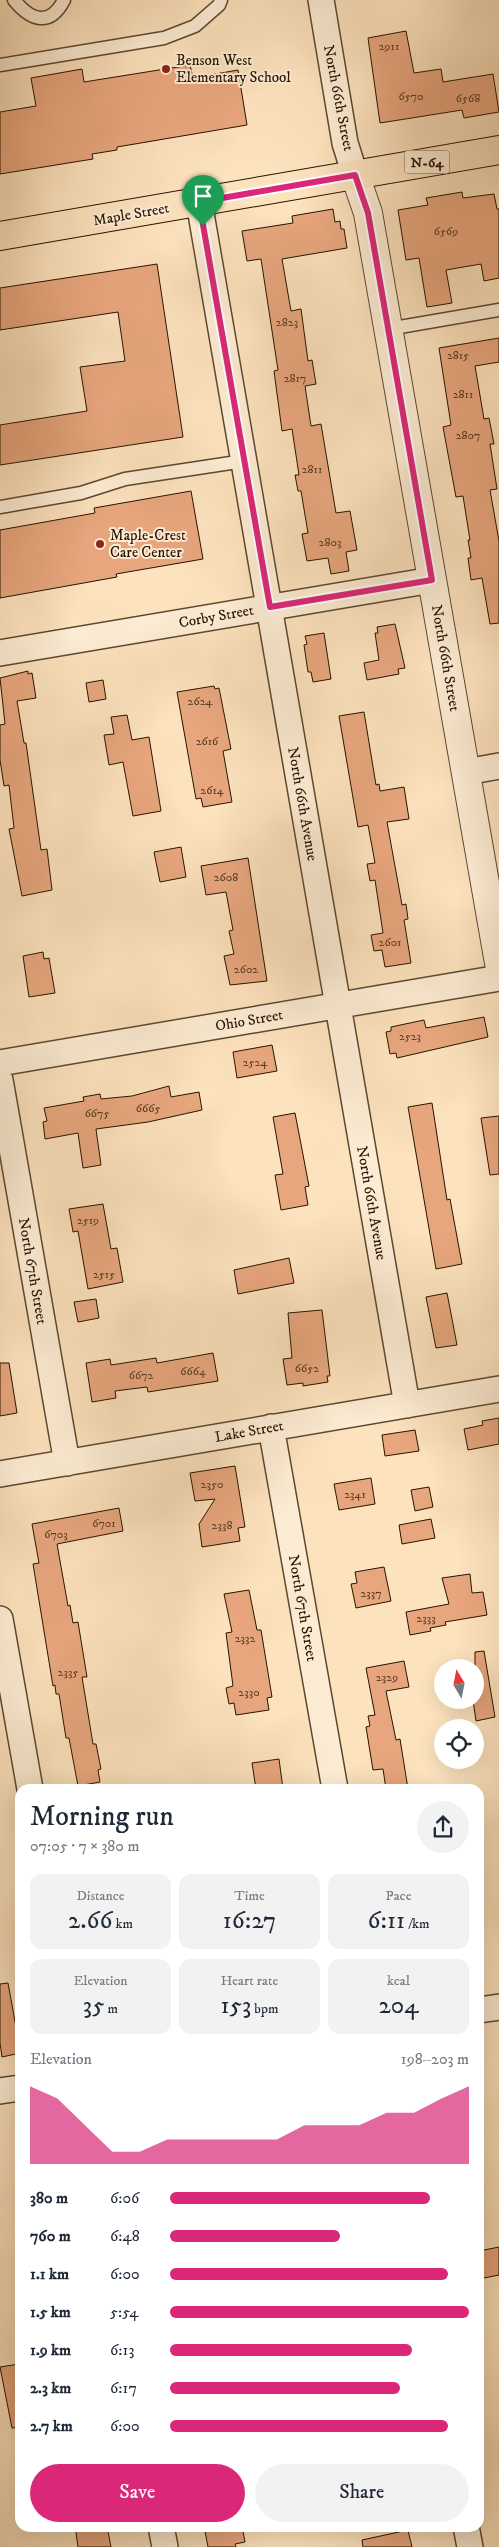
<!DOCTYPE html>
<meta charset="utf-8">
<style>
body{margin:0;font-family:"IM FELL DW Pica",serif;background:#f2f2f3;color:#1f2937;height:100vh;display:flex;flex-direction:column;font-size:19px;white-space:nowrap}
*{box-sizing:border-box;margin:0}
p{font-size:16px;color:#747a83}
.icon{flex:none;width:28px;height:28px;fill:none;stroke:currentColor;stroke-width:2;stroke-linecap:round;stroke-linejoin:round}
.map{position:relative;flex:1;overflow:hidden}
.drawer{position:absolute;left:15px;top:1784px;width:469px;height:748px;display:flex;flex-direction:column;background:#fff;border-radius:15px;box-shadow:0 5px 20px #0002}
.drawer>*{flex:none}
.needle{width:32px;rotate:350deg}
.tools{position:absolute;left:434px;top:1659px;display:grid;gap:10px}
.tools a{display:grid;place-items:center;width:50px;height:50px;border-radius:50%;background:#fff;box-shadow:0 5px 20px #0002;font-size:25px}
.pin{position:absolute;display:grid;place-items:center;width:42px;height:42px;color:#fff;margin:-51px -21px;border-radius:50% 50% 50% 0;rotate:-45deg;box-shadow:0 0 5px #0007}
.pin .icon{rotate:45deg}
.round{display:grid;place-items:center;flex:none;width:52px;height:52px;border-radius:26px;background:#f2f2f3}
.overview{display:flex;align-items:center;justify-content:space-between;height:85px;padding:0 15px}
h1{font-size:28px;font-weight:600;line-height:38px}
.stats{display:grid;grid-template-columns:repeat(3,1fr);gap:8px;height:85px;padding:5px 15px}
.stats div{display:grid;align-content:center;border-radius:12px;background:#f2f2f3;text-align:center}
.stats b{font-size:25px;font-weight:600}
.stats small{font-size:14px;font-weight:400}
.stats p{font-size:14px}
.chart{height:140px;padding:10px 15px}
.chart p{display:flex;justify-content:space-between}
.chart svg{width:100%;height:90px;margin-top:5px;fill:#db2777;opacity:.7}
.action{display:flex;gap:10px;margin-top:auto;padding:10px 15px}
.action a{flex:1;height:58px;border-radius:30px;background:#db2777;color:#fff;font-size:20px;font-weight:600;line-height:58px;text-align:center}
.action a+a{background:#f2f2f3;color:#1f2937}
ul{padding:0 15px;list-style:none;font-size:16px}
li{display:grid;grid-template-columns:80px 60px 1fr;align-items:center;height:38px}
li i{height:12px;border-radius:6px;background:#db2777}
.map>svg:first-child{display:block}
.building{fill:#e8a67e;stroke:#261400}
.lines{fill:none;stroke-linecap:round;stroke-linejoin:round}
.service-casing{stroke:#5c482f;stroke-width:15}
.minor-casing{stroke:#5c482f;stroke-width:28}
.tertiary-casing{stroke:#5c482f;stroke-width:30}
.primary-casing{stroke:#261400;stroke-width:30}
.service{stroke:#fdecd4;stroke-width:12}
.minor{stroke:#fdecd4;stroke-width:25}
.tertiary{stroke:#fdecd4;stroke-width:28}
.primary{stroke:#fce2bd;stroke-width:28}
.route-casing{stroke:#fff;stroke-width:10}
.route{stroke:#db2777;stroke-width:6}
.poi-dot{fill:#8f2418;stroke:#fdecd4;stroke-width:2}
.labels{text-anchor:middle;stroke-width:4;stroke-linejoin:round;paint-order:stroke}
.number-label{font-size:12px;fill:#563820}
.shield{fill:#fdecd4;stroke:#665540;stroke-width:1}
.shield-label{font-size:14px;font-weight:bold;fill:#261400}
.poi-label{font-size:15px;fill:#261400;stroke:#fdecd4;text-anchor:start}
.street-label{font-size:15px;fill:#261400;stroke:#fdecd4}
</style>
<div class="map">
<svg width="499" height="2547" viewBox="0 0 499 2547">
<rect width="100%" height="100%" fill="#fce2bd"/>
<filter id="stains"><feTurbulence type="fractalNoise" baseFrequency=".004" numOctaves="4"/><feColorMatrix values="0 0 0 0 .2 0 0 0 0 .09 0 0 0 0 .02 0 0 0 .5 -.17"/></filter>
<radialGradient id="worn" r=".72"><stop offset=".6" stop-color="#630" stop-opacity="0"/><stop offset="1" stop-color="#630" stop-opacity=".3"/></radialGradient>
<path class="building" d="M406 31 414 73 441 69 443 82 493 74 499 112 464 118 462 110 380 123 368 38Z
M190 65 193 78 238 70 247 125 117 147V150L92 154 93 159 0 174V112L36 106 31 78 82 69 84 82Z
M462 192 463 198 494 194 497 209H499V278L484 281 481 264 446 270 452 303 427 307 419 258 406 260 398 210 428 205 426 198Z
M333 209 335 222 340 221 341 229H344L347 248 282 259 291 311 301 309 308 361 312 360 316 384 305 386 311 426 321 424 336 513 350 511 357 550 346 552 349 571 331 574 328 558 307 561 302 534 308 533 301 491H298L295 475H299L292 429 282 431 274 371 278 370 261 259 247 261 242 231 293 223 292 216Z
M157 264 183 437 0 465V425L87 411 80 367 125 361 118 312 0 330V288Z
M499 338V362L475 366 484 419 489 418 494 444H490L497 489 490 490 499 541V623L490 624 482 578 471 580 468 558H471L468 540H470L463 496 456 497 443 427 451 425 439 348Z
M191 491 203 559 116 574 117 577 0 598V530L95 513 94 508Z
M395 624 405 668 398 669 399 674 367 680 364 663 379 660 375 633H378L377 627Z
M324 633 331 679 313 682 311 672H308L304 645 307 644 305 636Z
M28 671V674L32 673 36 698 17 701 24 743H26L41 850 47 849 52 890 22 896 9 829 14 828 9 785 4 786 0 760V725L5 724 0 678Z
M103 680 106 699 89 702 86 683Z
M214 686 215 689 219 688 231 749 223 751 232 802 203 807 201 798 196 799 177 692Z
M364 712 376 785 379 784 380 791 404 787 409 819 387 822 402 905 406 904 408 919 404 920 411 963 385 967 382 950 374 951 371 935 383 933 375 880 370 881 367 864 375 863 368 825 358 827 339 716Z
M127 715 132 740 149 737 161 811 133 816 123 762 109 765 104 735 114 734 111 717Z
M181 847 186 877 160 882 154 852Z
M248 858 267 981 230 985 224 956 234 954 229 931 233 930 226 892 206 895 201 866Z
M43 952 44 959 49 958 55 993 29 997 23 956Z
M484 1017 488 1037 397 1058 396 1053 390 1054 386 1032 391 1031V1027L424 1020 426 1028Z
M272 1045 277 1071 237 1078 233 1052Z
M169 1086 171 1097 199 1092 202 1110 148 1122 96 1129 101 1165 83 1168 78 1133 45 1139 43 1122 47 1121 44 1108 84 1101 83 1097 100 1094 101 1099 132 1096Z
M432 1103 447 1200 450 1199 462 1264 436 1269 408 1107Z
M295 1113 309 1186 305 1187 308 1205 281 1210 275 1175 283 1174 273 1117Z
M499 1116V1174L490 1175 481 1118Z
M103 1204 111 1249 117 1248 123 1282 88 1289 78 1231 73 1232 69 1209Z
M289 1258 294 1283 238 1294 234 1270Z
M447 1293 457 1345 436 1348 426 1297Z
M96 1299 99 1318 78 1322 74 1302Z
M322 1310 330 1376H327L328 1382 303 1386V1383L287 1385 283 1359 292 1358 288 1313Z
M213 1353 218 1381 148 1392 147 1387 115 1391 116 1398 92 1402 86 1363 110 1359 111 1365 156 1358 157 1363Z
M0 1363H9L17 1413 0 1416Z
M499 1418V1444L468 1450 464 1429 483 1425 482 1421Z
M415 1430 419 1451 385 1456 382 1435Z
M235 1466 245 1527 238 1528 240 1541 202 1547 199 1524 215 1499 195 1501 190 1473Z
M371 1478 375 1504 339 1510 334 1484Z
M429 1487 433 1507 415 1511 411 1490Z
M119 1508 123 1531 57 1544 68 1606 70 1605 73 1623 78 1622 87 1677H82L93 1744H96L101 1769 98 1770 100 1782 78 1786 69 1738H66L59 1694H56L55 1685 53 1686 33 1564 39 1563 32 1524Z
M431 1519 435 1538 402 1544 399 1525Z
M384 1567 391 1601 356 1608 351 1584 357 1583 355 1572Z
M470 1574 472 1593 483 1592 487 1615 445 1622 446 1625 430 1628 431 1631 410 1635 406 1612 449 1604 442 1578Z
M249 1590 257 1630H261L272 1697 267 1698 269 1710 236 1715 234 1703 229 1704 226 1688 233 1686 226 1633 232 1632 224 1594Z
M484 1651 495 1717 476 1721 473 1700H475V1652Z
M404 1661 409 1687 386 1691 396 1740 400 1739 408 1789H386L383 1769 373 1770 366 1727 370 1726 368 1716 375 1715 366 1668Z
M279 1759 283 1789H256L252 1763Z
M8 1983 16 2027 20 2026V2053L2 2057 0 2043V1984Z
M499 2247V2275L479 2279V2251Z
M20 2364V2427L12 2428 0 2367Z
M75 2526H107L111 2547H78Z
M204 2526H242L245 2542 235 2544 236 2547H208Z
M408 2530 412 2547H363L362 2540Z"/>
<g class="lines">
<g class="service-casing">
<path id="service" d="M14 0C31 21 50 27 64 0
M0 65 164 38 195 26 219 5 221 0
M388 329 499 310
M0 507 81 493 125 479 244 461"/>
</g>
<g class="minor-casing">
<path id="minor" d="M321 0 345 143 355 175
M199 202 407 1405
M0 653 432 580
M466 772 499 766
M0 1063 499 978
M0 1080 67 1463
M271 1427 335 1789
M0 1474 499 1389
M0 1619 30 1789
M479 2010 499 2007
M0 2091 20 2088
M161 2526 165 2547
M466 2526 470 2547"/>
</g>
<g class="tertiary-casing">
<path id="tertiary" d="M355 175 368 213 499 963"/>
</g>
<g class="primary-casing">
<path id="primary" d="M0 236 499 150"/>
</g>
<use href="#service" class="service"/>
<use href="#minor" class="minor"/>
<use href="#tertiary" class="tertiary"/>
<use href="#primary" class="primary"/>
</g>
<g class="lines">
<g class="route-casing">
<path id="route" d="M355 175 368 213 432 580 270 607 199 202Z"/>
</g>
<use href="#route" class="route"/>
</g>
<g class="poi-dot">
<circle cx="166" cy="69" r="5"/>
<circle cx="100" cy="544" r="5"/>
</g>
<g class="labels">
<g class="number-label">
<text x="389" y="50">2911</text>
<text x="411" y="100">6570</text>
<text x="468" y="102">6568</text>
<text x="446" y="235">6569</text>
<text x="287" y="326">2823</text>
<text x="458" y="359">2815</text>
<text x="295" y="382">2817</text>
<text x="463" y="398">2811</text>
<text x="468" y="439">2807</text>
<text x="312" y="473">2811</text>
<text x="330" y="546">2803</text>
<text x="200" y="705">2624</text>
<text x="207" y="745">2616</text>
<text x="212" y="794">2614</text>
<text x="226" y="881">2608</text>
<text x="390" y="946">2601</text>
<text x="246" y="973">2602</text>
<text x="410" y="1040">2523</text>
<text x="255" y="1066">2524</text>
<text x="148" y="1112">6665</text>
<text x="97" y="1117">6675</text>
<text x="88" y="1224">2519</text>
<text x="104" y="1278">2515</text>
<text x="307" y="1372">6652</text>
<text x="193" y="1375">6664</text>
<text x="141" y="1379">6672</text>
<text x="212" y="1488">2350</text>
<text x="355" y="1498">2341</text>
<text x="104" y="1527">6701</text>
<text x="222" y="1529">2338</text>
<text x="56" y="1538">6703</text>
<text x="371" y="1597">2337</text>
<text x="426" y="1622">2333</text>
<text x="245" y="1642">2332</text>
<text x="68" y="1676">2335</text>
<text x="387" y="1681">2329</text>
<text x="249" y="1696">2330</text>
</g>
<rect class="shield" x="404.5" y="150.5" width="45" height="23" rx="4"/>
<g class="shield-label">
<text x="427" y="167">N-64</text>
</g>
<g class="poi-label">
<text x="176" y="65">Benson West<tspan x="176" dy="17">Elementary School</tspan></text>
<text x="110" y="540">Maple-Crest<tspan x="110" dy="17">Care Center</tspan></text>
</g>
<g class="street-label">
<text transform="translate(339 98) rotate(79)" y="5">North 66th Street</text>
<text transform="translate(131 214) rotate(-10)" y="5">Maple Street</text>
<text transform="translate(216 616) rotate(-10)" y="5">Corby Street</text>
<text transform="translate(446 658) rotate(80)" y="5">North 66th Street</text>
<text transform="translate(303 804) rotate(80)" y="5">North 66th Avenue</text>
<text transform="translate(249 1020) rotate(-10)" y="5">Ohio Street</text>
<text transform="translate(372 1203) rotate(80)" y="5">North 66th Avenue</text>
<text transform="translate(33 1271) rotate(80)" y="5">North 67th Street</text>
<text transform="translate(249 1431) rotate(-10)" y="5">Lake Street</text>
<text transform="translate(303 1608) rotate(80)" y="5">North 67th Street</text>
</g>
</g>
<rect width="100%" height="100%" filter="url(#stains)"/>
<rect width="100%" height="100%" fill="url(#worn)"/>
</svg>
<div class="tools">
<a><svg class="needle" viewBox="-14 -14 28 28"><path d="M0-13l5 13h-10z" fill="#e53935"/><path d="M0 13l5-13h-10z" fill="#747a83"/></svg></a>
<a><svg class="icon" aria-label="locate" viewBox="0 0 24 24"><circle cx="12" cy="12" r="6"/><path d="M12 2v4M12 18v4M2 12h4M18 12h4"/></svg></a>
</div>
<div class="pin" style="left:203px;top:226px;background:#1e9e55"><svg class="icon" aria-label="arrive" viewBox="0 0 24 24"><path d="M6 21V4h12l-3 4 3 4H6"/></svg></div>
<section class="drawer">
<div class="overview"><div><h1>Morning run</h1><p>07:05 · 7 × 380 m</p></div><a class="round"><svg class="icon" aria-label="share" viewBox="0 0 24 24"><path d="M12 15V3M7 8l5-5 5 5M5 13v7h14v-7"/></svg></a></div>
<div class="stats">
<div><p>Distance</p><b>2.66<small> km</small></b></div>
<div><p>Time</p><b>16:27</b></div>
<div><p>Pace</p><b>6:11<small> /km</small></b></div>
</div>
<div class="stats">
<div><p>Elevation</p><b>35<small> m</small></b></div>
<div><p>Heart rate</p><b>153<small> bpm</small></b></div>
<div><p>kcal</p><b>204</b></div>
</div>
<div class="chart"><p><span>Elevation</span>198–203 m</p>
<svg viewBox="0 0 160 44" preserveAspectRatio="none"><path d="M0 44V6L10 12L20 25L30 38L40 38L50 32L60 32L70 32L80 32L90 32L100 25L110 25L120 25L130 19L140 19L150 12L160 6V44z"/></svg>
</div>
<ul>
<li><b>380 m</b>6:06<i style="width:87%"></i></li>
<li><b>760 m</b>6:48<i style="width:57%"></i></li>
<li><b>1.1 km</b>6:00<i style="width:93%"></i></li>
<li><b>1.5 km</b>5:54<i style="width:100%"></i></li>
<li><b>1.9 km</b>6:13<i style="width:81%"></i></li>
<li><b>2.3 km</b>6:17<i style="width:77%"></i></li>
<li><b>2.7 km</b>6:00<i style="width:93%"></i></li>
</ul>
<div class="action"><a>Save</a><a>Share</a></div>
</section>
</div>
